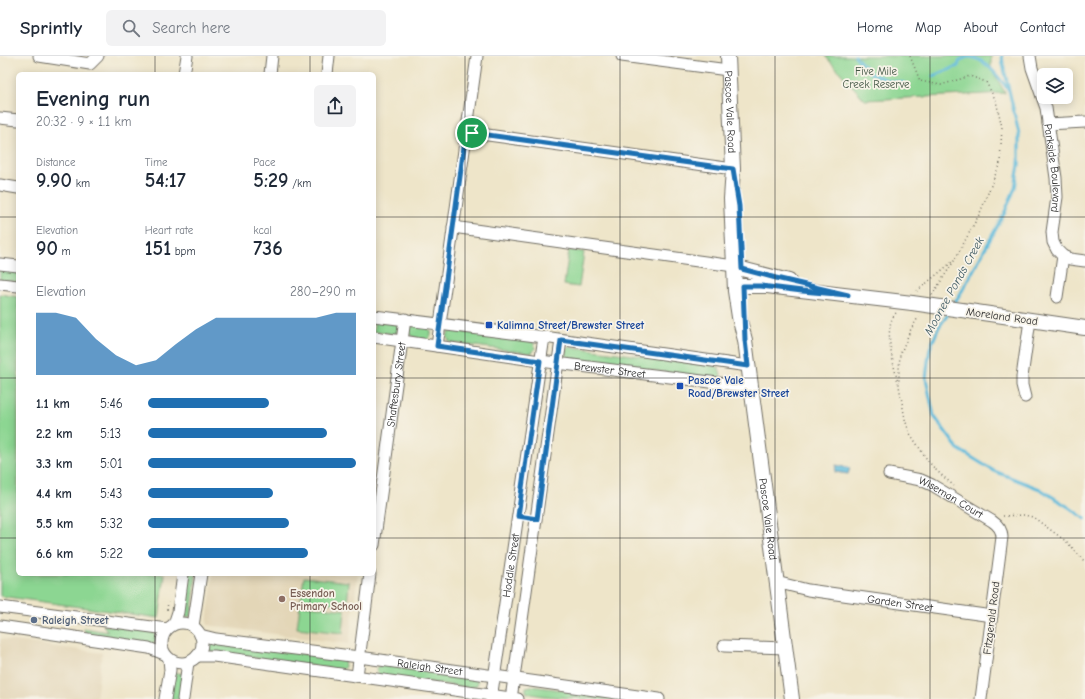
<!DOCTYPE html>
<meta charset="utf-8">
<style>
body{margin:0;font-family:"Comic Neue",sans-serif;background:#f2f2f3;color:#1f2937;height:100vh;display:flex;flex-direction:column;font-size:15px;white-space:nowrap}
*{box-sizing:border-box;margin:0}
p{font-size:13px;color:#747a83}
.icon{flex:none;width:22px;height:22px;fill:none;stroke:currentColor;stroke-width:2;stroke-linecap:round;stroke-linejoin:round}
.map{position:relative;flex:1;overflow:hidden}
.details{position:absolute;left:16px;top:16px;width:360px;height:504px;display:flex;flex-direction:column;background:#fff;border-radius:6px;box-shadow:0 2px 10px #0003}
.details>*{flex:none}
.tools{position:absolute;left:1037px;top:12px;display:grid;gap:8px}
.tools a{display:grid;place-items:center;width:36px;height:36px;border-radius:6px;background:#fff;box-shadow:0 2px 10px #0003;font-size:20px}
.pin{position:absolute;display:grid;place-items:center;width:34px;height:34px;color:#fff;margin:-17px;border:2px solid #fff;border-radius:50%;box-shadow:0 1px 4px #0007}
.round{display:grid;place-items:center;flex:none;width:42px;height:42px;border-radius:6px;background:#f2f2f3}
.headline{display:flex;align-items:center;justify-content:space-between;height:68px;padding:0 20px}
h1{font-size:22px;font-weight:600;line-height:30px}
.figures{display:grid;grid-template-columns:repeat(3,1fr);gap:6px;height:68px;padding:4px 20px}
.figures div{display:grid;align-content:center}
.figures b{font-size:20px;font-weight:600}
.figures small{font-size:11px;font-weight:400}
.figures p{font-size:11px}
.chart{height:112px;padding:8px 20px}
.chart p{display:flex;justify-content:space-between}
.chart svg{width:100%;height:72px;margin-top:4px;fill:#1f6fb2;opacity:.7}
ul{padding:0 20px;list-style:none;font-size:13px}
li{display:grid;grid-template-columns:64px 48px 1fr;align-items:center;height:30px}
li i{height:10px;border-radius:5px;background:#1f6fb2}
header{display:flex;align-items:center;gap:24px;box-sizing:border-box;height:56px;padding:0 20px;background:#fff;border-bottom:1px solid #e0e1e3}
header strong{font-size:19px}
nav{display:flex;gap:22px;margin-inline-start:auto;font-size:14px}
.search{width:280px;height:36px;background:#f2f2f3;display:flex;align-items:center;gap:10px;box-sizing:border-box;padding:0 14px;border-radius:6px;color:#747a83;font-size:15px}
.map>svg:first-child{display:block}
.built{fill:#e3d6b7}
.green{fill:#8cd692;stroke:#5c805e}
.water{fill:#5dbadb;stroke:#447283}
.lines{fill:none;stroke-linecap:round;stroke-linejoin:round}
.stream{stroke:#5dbadb;stroke-width:3}
.minor-casing{stroke:#6f6c62;stroke-width:13}
.major-casing{stroke:#6f6c62;stroke-width:16}
.path{stroke:#6f6c62;stroke-width:1.5;stroke-dasharray:1 3;stroke-linecap:butt}
.minor{stroke:#fff;stroke-width:11}
.major{stroke:#fff;stroke-width:14}
.major-bridge-casing{stroke:#6f6c62;stroke-width:16;stroke-linecap:butt}
.major-bridge{stroke:#fff;stroke-width:14}
.route-casing{stroke:#fff;stroke-width:8}
.route{stroke:#1f6fb2;stroke-width:5}
.grid{fill:none;stroke:#2b2b2b;stroke-width:1;stroke-opacity:0.55}
.transit-dot{fill:#1a4fb4;stroke:#f7f3e8;stroke-width:1.5}
.education-dot{fill:#8d6e63;stroke:#f7f3e8;stroke-width:1.5}
.service-dot{fill:#5c6f8a;stroke:#f7f3e8;stroke-width:1.5}
.labels{text-anchor:middle;stroke-width:3.5;stroke-linejoin:round;paint-order:stroke}
.park-label{font-size:11px;fill:#435645;stroke:#f7f3e8}
.street-label{font-size:11px;fill:#2b2b2b;stroke:#f7f3e8}
.transit-label{font-size:11px;font-weight:bold;fill:#164399;stroke:#f7f3e8;text-anchor:start}
.education-label{font-size:11px;font-weight:bold;fill:#785e54;stroke:#f7f3e8;text-anchor:start}
.service-label{font-size:11px;font-weight:bold;fill:#4e5e75;stroke:#f7f3e8;text-anchor:start}
.water-label{font-size:12px;font-style:italic;fill:#3a5660;stroke:#f7f3e8}
</style>
<header>
<strong>Sprintly</strong>
<div class="search"><svg class="icon" aria-label="search" viewBox="0 0 24 24"><circle cx="10" cy="10" r="6"/><path d="M15 15l6 6"/></svg>Search here</div>
<nav><a>Home</a><a>Map</a><a>About</a><a>Contact</a></nav>
</header>
<div class="map">
<svg width="1085" height="643" viewBox="0 0 1085 643">
<rect width="100%" height="100%" fill="#f7f3e8"/>
<filter id="ink" filterUnits="userSpaceOnUse"><feTurbulence type="fractalNoise" baseFrequency=".025" numOctaves="2"/><feDisplacementMap in="SourceGraphic" scale="8" xChannelSelector="R" yChannelSelector="G"/><feConvolveMatrix kernelMatrix="1 2 1 2 8 2 1 2 1" color-interpolation-filters="sRGB"/></filter>
<filter id="wash" filterUnits="userSpaceOnUse"><feTurbulence type="fractalNoise" baseFrequency=".012" numOctaves="4" result="noise"/><feDisplacementMap in="SourceGraphic" scale="16" xChannelSelector="R" yChannelSelector="G"/><feGaussianBlur stdDeviation="0.9" result="paint"/><feColorMatrix in="noise" values="0 0 0 0 0 0 0 0 0 0 0 0 0 0 0 0 0 1.4 0 .05"/><feComposite in="paint" operator="in"/></filter>
<g filter="url(#wash)">
<rect width="100%" height="100%" fill="#eee5c9"/>
<path class="built" d="M213 518H358L349 588 208 569 207 568Z
M0 583 102 597 96 643H0Z"/>
<path class="green" d="M825 0H991V12L1005 37 865 44Z
M569 194 584 196 579 231 564 229Z
M0 211 18 214V226L0 224Z
M0 238 18 241V518H165L159 562 0 540Z
M374 264 397 268 398 271 397 278 374 276Z
M413 269 428 272 431 275V280L428 283C422 284 415 282 410 279L409 275Z
M455 275 530 285 534 287 535 293 532 297H529L452 287 449 285 447 280 449 276Z
M568 291H571L715 310 719 312 721 319 717 323H714L571 303C564 301 563 296 568 291Z
M188 518H195L196 519 191 560 186 561 182 559Z
M304 521 349 526 347 549 301 544Z
M300 549 345 554 343 577 297 572Z
M103 569 154 576 157 583 152 589 87 579 83 572 108 576Z
M211 586 344 603 345 611 341 614 212 596 207 593 208 589Z
M382 608 474 621 478 625 477 629 471 632 379 619 376 615 377 611Z
M172 616 184 618 180 643H168Z
M531 630 632 643C612 643 538 643 526 636V631Z"/>
<path class="water" d="M836 409 850 412 848 418 835 416Z"/>
<g class="lines">
<path class="stream" d="M855 0 870 17 890 25 904 27
M933 20 958 10 960 4C963 3 966 1 969 1 986 2 998 21 1008 33
M954 248 962 235 1004 158 1015 132 1019 109V78L1003 8 1002 0
M949 257 939 271 930 292 928 305 926 323 934 360 958 393 994 415 1040 433 1070 452 1085 463"/>
</g>
</g>
<g filter="url(#ink)">
<g class="lines">
<g class="minor-casing">
<g id="minor">
<path d="M39 0 90 8 98 0"/>
<path d="M622 0 728 14"/>
<path id="s1" d="M1030 0 1032 12 1046 52 1056 122 1057 141 1052 176 1053 186 1057 194 1063 200 1070 203 1085 205"/>
<path d="M184 18 187 0"/>
<path d="M270 18 272 0"/>
<path d="M327 18 329 0"/>
<path d="M0 62 18 64"/>
<path d="M1048 68 1085 66"/>
<path d="M466 76 733 113"/>
<path d="M0 129 18 132"/>
<path d="M453 171 734 210"/>
<path d="M0 208 18 210"/>
<path d="M0 228 18 230"/>
<path d="M1057 241 1063 200"/>
<path d="M374 260 544 281 748 310"/>
<path id="s2" d="M374 281 540 305 751 331"/>
<path d="M437 290 477 0"/>
<path d="M1025 341 1022 329V321L1030 264"/>
<path id="s3" d="M889 418 921 424 932 429 992 465C998 469 1002 474 1002 481L981 643"/>
<path id="s4" d="M374 489 405 263"/>
<path id="s5" d="M776 526 808 534 992 560"/>
<path d="M0 551 167 573"/>
<circle cx="182" cy="587" r="20"/>
<path d="M174 568 178 556 183 518"/>
<path d="M0 570 149 592 164 598"/>
<path d="M193 570 201 518"/>
<path id="s6" d="M200 579 216 583 359 601 659 643"/>
<path d="M724 590 785 592"/>
<path d="M197 600H214L518 643"/>
<path d="M357 620 370 518"/>
<path d="M165 643 170 614 169 603"/>
<path d="M183 643 188 606"/>
<path id="s7" d="M491 643 544 281"/>
<path d="M511 643 561 284"/>
</g>
</g>
<g class="major-casing">
<g id="major">
<path id="s8" d="M728 0 733 113 731 143 734 210 735 235 739 261 745 284 792 643"/>
<path d="M734 211 789 225"/>
<path d="M735 230H767L912 247"/>
<path d="M976 256 1085 272"/>
</g>
</g>
<path class="path" d="M910 0 920 25 941 29 970 20 986 26 996 45 1002 71 1000 107 980 157 954 205 932 239
M917 235 952 206
M896 257C882 271 894 309 898 327
M919 260 910 275 900 299 899 313V330L905 363 909 376 928 405 937 415 954 430
M1003 460 1024 459 1033 461 1067 486 1085 506
M167 554 168 546"/>
<use href="#minor" class="minor"/>
<use href="#major" class="major"/>
<g class="major-bridge-casing">
<path id="major-bridge" d="M912 247 976 256"/>
</g>
<use href="#major-bridge" class="major-bridge"/>
</g>
</g>
<g class="lines" filter="url(#ink)">
<g class="route-casing">
<path id="route" d="M466 76 733 113 739 150 742 213 776 222 848 239 802 235 761 230H743L745 284 748 310 561 284 537 463 518 460 540 305 437 290Z"/>
</g>
<use href="#route" class="route"/>
</g>
<path class="grid" d="M155 0V18M310 0V18M465 0V643M620 0V643M775 0V643M930 0V643M0 161H18M374 161H1085M0 322H18M374 322H1085M0 482H18M374 482H1085M155 518V643M310 518V643"/>
<g class="transit-dot">
<rect x="485" y="265" width="8" height="8" rx="2"/>
<rect x="676" y="326" width="8" height="8" rx="2"/>
</g>
<circle class="education-dot" cx="282" cy="543" r="4"/>
<circle class="service-dot" cx="34" cy="564" r="4"/>
<g class="labels">
<g class="park-label">
<text x="876" y="19">Five Mile<tspan x="876" dy="13">Creek Reserve</tspan></text>
</g>
<g class="street-label">
<text dy="4" stroke="none"><textPath href="#s8" startOffset="56">Pascoe Vale Road</textPath></text>
<text dy="4" stroke="none"><textPath href="#s1" startOffset="115">Parkside Boulevard</textPath></text>
<text transform="translate(1002 260) rotate(8)" y="4">Moreland Road</text>
<text dy="4" stroke="none"><textPath href="#s2" startOffset="238">Brewster Street</textPath></text>
<text dy="4" stroke="none"><textPath href="#s4" startOffset="162">Shaftesbury Street</textPath></text>
<text dy="4" stroke="none"><textPath href="#s3" startOffset="67">Wiseman Court</textPath></text>
<text dy="4" stroke="none"><textPath href="#s8" startOffset="466">Pascoe Vale Road</textPath></text>
<text dy="4" stroke="none"><textPath href="#s7" startOffset="135">Hoddle Street</textPath></text>
<text dy="4" stroke="none"><textPath href="#s5" startOffset="126">Garden Street</textPath></text>
<text transform="translate(991 562) rotate(-83)" y="4">Fitzgerald Road</text>
<text dy="4" stroke="none"><textPath href="#s6" startOffset="232">Raleigh Street</textPath></text>
</g>
<g class="transit-label">
<text x="497" y="273">Kalimna Street/Brewster Street</text>
<text x="688" y="328">Pascoe Vale<tspan x="688" dy="13">Road/Brewster Street</tspan></text>
</g>
<g class="education-label">
<text x="290" y="541">Essendon<tspan x="290" dy="13">Primary School</tspan></text>
</g>
<g class="service-label">
<text x="42" y="568">Raleigh Street</text>
</g>
<g class="water-label">
<text transform="translate(954 230) rotate(-61)" y="4">Moonee Ponds Creek</text>
</g>
</g>
</svg>
<div class="tools">
<a><svg class="icon" aria-label="layers" viewBox="0 0 24 24"><path d="M12 4l9 5-9 5-9-5zM3 14l9 5 9-5"/></svg></a>
</div>
<div class="pin" style="left:472px;top:77px;background:#1e9e55"><svg class="icon" aria-label="arrive" viewBox="0 0 24 24"><path d="M6 21V4h12l-3 4 3 4H6"/></svg></div>
<section class="details">
<div class="headline"><div><h1>Evening run</h1><p>20:32 · 9 × 1.1 km</p></div><a class="round"><svg class="icon" aria-label="share" viewBox="0 0 24 24"><path d="M12 15V3M7 8l5-5 5 5M5 13v7h14v-7"/></svg></a></div>
<div class="figures">
<div><p>Distance</p><b>9.90<small> km</small></b></div>
<div><p>Time</p><b>54:17</b></div>
<div><p>Pace</p><b>5:29<small> /km</small></b></div>
</div>
<div class="figures">
<div><p>Elevation</p><b>90<small> m</small></b></div>
<div><p>Heart rate</p><b>151<small> bpm</small></b></div>
<div><p>kcal</p><b>736</b></div>
</div>
<div class="chart"><p><span>Elevation</span>280–290 m</p>
<svg viewBox="0 0 160 44" preserveAspectRatio="none"><path d="M0 44V6L10 6L20 9L30 22L40 32L50 38L60 35L70 25L80 16L90 9L100 9L110 9L120 9L130 9L140 9L150 6L160 6V44z"/></svg>
</div>
<ul>
<li><b>1.1 km</b>5:46<i style="width:58%"></i></li>
<li><b>2.2 km</b>5:13<i style="width:86%"></i></li>
<li><b>3.3 km</b>5:01<i style="width:100%"></i></li>
<li><b>4.4 km</b>5:43<i style="width:60%"></i></li>
<li><b>5.5 km</b>5:32<i style="width:68%"></i></li>
<li><b>6.6 km</b>5:22<i style="width:77%"></i></li>
</ul>
</section>
</div>
